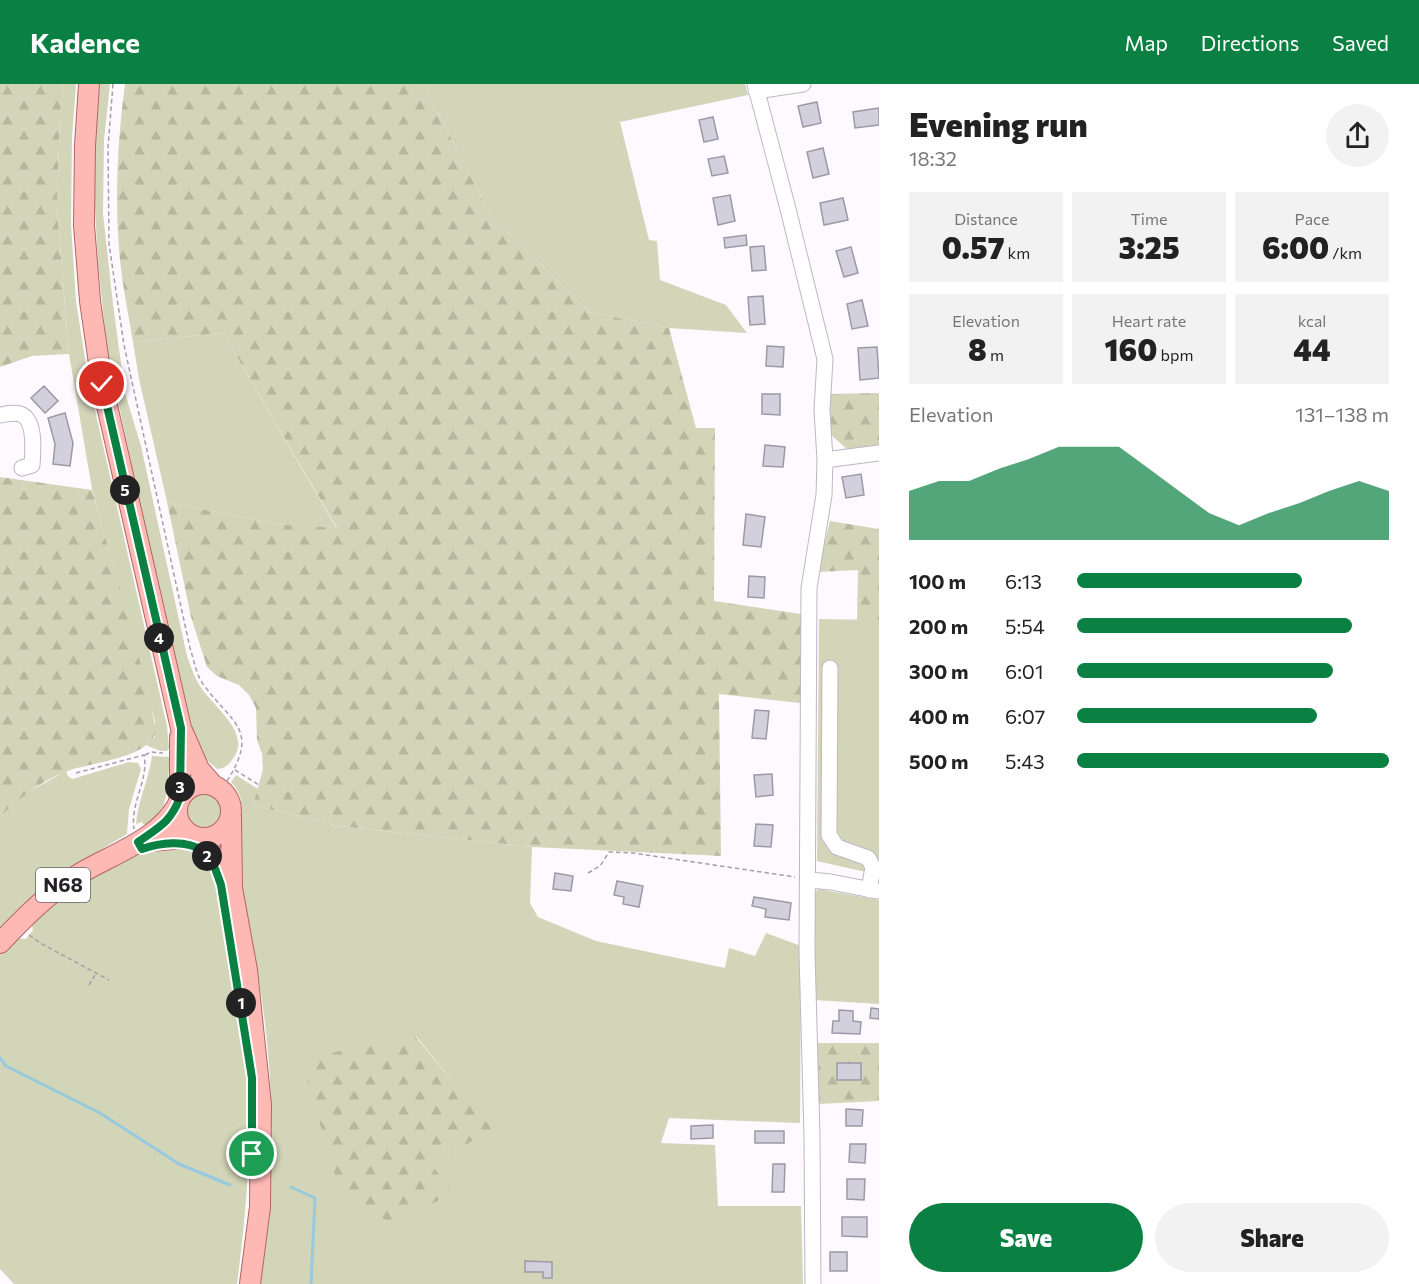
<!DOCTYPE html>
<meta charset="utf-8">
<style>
body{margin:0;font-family:Commissioner,sans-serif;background:#f2f2f2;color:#222;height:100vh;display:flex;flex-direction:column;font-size:22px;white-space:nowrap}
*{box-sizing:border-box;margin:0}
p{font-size:20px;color:#767676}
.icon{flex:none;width:33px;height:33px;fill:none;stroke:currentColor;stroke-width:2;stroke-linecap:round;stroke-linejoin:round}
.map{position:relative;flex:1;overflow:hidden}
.sheet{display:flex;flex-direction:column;background:#fff;width:540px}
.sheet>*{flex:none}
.pin{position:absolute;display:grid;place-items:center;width:51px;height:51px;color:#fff;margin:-26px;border:3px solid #fff;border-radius:50%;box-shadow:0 2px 6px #0007}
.km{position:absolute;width:30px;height:30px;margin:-15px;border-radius:50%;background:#222;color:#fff;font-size:16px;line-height:30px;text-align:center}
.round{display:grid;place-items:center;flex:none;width:63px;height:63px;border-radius:32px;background:#f2f2f2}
.overview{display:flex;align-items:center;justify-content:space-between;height:102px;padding:0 30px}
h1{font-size:33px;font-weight:800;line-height:45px}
.metrics{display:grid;grid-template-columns:repeat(3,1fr);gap:9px;height:102px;padding:6px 30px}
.metrics div{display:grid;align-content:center;border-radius:0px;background:#f2f2f2;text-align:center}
.metrics b{font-size:30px;font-weight:800}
.metrics small{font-size:16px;font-weight:400}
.metrics p{font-size:16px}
.chart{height:168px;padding:12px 30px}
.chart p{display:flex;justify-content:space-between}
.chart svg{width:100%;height:108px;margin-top:6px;fill:#0b8043;opacity:.7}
.button{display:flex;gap:12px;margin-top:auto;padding:12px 30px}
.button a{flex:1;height:69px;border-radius:36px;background:#0b8043;color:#fff;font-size:24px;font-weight:800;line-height:69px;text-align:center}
.button a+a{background:#f2f2f2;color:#222}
ul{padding:0 30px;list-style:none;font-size:20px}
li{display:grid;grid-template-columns:96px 72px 1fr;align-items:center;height:45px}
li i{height:15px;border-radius:8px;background:#0b8043}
header{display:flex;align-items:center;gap:36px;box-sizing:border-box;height:84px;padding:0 30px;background:#0b8043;color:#fff}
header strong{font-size:28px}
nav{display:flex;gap:33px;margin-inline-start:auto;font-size:21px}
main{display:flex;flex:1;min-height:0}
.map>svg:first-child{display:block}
.green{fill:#d3d5b9;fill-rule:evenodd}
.forest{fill:url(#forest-firs)}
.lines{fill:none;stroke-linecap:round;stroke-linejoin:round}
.stream{stroke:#97c9df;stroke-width:3}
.building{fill:#d3d0de;stroke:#9c99a7;stroke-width:1.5}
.minor-casing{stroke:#bfb6c3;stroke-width:17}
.major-casing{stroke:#b26562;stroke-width:22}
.path{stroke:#a4a0a6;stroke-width:1.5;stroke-dasharray:4.5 3;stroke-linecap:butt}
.minor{stroke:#fff;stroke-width:15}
.major{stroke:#ffb9b5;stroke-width:20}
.route-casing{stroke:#fff;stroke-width:12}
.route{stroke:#0b8043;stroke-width:8}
.labels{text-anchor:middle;stroke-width:4.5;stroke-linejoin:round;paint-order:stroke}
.shield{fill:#fff;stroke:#666467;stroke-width:1.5}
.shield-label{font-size:20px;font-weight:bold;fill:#242126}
</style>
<header>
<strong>Kadence</strong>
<nav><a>Map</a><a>Directions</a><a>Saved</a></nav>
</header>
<main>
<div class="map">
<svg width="879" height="1200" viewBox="0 0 879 1200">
<defs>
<pattern id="forest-firs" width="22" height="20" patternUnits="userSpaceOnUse" patternTransform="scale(1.5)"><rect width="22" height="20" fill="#d3d5b9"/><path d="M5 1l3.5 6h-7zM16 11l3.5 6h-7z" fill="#b5b79f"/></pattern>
</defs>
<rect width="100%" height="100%" fill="#fdf9ff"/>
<path class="green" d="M64 0H76L72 54 71 140 76 217 89 300 167 642 169 664 167 667H160L146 661 155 653V637L92 405 69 270 57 123 60 30Z
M100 0H110L104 56 103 129 113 220 125 309 141 362 187 572C191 582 194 593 200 602 212 622 254 650 232 676 228 682 223 685 217 685L202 672 188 630H182L170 564 107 264 98 180 93 83Z
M423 0H745L748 11 620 38 649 156 657 157 660 196 726 221 747 249 669 244 589 228 491 131Z
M223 249 337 445 277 440 167 418 139 295 133 258Z
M819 535 879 536V791L817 777Z
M152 672 170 673 167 708 162 728 148 740H143L142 738 136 740C138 716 149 695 152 672Z
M129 678 138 679 141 685 129 725 127 750 60 790 34 811 0 845V733L21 712 66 687 68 692 72 695Z
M236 691 258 705 253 721 338 742 532 763 530 819 538 833 596 857 725 884 729 864 755 872 766 849 801 862 800 1039 669 1034 661 1059 715 1061 718 1122H801L803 1200H260C275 1097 276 1001 259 897 254 866 246 835 241 803 239 786 236 766 237 749 239 728 248 716 231 698ZM416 952 491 1045 432 1081Z
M182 726a22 22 0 1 1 44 0a22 22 0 1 1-44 0Z
M187 763C195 766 201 768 206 775 216 788 218 807 221 822 239 899 250 980 249 1059 248 1106 243 1153 237 1200H14L0 1185V871L16 854 26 855 33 846 31 838 91 791 149 764Z
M818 805 879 816V920L814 916 813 812Z"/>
<path class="forest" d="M0 0H64L60 30 57 123 69 270 32 272 0 283Z
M125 0H423L491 131 589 228 669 244 696 344H715L714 517 801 530 800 619 719 610 721 772 532 763 338 742 253 721 263 685 262 670 257 656 256 624 249 611 239 601 217 592 207 583 191 533 167 418 277 440 337 444 223 249 133 258C129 234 124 210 121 185 114 124 117 60 125 0Z
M879 309V363L847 365 831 351 828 310Z
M0 393 92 406 148 606 156 647C150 675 89 678 65 688 40 698 19 714 0 733Z
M830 437 879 445V536H857L858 486 817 488Z
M415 952 492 1045 432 1081 452 1109 396 1139 344 1122 301 975Z
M816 959H879V1017L818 1020Z"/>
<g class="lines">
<path class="stream" d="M0 974 6 982 100 1029 179 1080 230 1101
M291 1103 315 1114 311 1200"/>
</g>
<path class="building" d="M817 18 821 39 803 43 798 22Z
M879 24V41L855 44 853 28Z
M713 33 718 55 704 58 699 36Z
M823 64 829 90 813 94 807 68Z
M724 72 728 89 712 92 708 75Z
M730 111 735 137 718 141 713 114Z
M843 114 848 136 824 141 820 119Z
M746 151 747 161 725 164 724 154Z
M764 162 766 186 752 187 750 163Z
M851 163 858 189 844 193 836 167Z
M763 212 765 240 750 241 748 213Z
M862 216 868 242 852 245 847 220Z
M767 262 784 263 783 283 766 282Z
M877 263 879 294 860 296 858 264Z
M44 302 58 317 45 329 31 314Z
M762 310H780V331L762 330Z
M65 329 73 359 70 382 53 380 55 360 48 334Z
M765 361 785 363 783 383 763 382Z
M861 390 864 411 846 414 842 393Z
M746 430 765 433 761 463 743 461Z
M749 492 765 493 764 514 748 513Z
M755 626 769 627 766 655 752 654Z
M772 690 773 711 756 713 754 691Z
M756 740 773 741 771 763 754 762Z
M555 789 573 792 571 807 553 805Z
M617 797 643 802 639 823 623 820 624 813 614 811Z
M754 813 791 819 789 836 765 833 766 825 752 822Z
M871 924 879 925V935L870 934Z
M839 926 853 927V937L861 938 860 950 832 949 833 937H839Z
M837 979H861V996H837Z
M846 1025 863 1026 862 1042H846Z
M713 1041V1054L691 1055V1042Z
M755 1047H784V1059H755Z
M850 1060H866L865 1079 849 1078Z
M773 1080H785L784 1108H772Z
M847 1095H865L864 1116 847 1115Z
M842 1133H867V1153L842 1152Z
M830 1168H847V1187H830Z
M525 1177 552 1178V1194H543V1188H525Z"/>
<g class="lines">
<g class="minor-casing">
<path id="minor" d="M755 0 788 125 825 275 822 326 825 376 824 411 809 504 807 868 812 1053 813 1200
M756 7 803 0
M0 331C6 330 14 328 20 330 36 335 33 367 32 381L22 384
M825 376 879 369
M830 584 829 751 837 763 868 774 873 783 869 806
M809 796 831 798 877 807"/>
</g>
<g class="major-casing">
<path id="major" d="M89 0 85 62 84 141 90 217 102 300 181 644 199 685 212 700
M177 727a27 27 0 1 1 54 0a27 27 0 1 1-54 0Z
M180 713V653
M231 733 232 804 247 886 261 1021 260 1123 250 1200
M203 754 230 801
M140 758 194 753
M0 859C23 835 47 810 76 792 109 771 157 757 177 722"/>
</g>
<path class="path" d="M113 0 108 63 109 160 124 261 190 564C194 576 196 590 203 600 232 640 260 645 227 697
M145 671 151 668 163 669
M235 686 259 701
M76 689 144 671C149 696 130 719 134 745
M588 789 600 782 609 768 633 769 795 793
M29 851 42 860 109 896
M89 901 95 891"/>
<use href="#minor" class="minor"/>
<use href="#major" class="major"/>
</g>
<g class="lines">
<g class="route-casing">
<path id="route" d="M102 300 181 644 180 713C171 738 159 743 138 758L142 765C159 759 186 755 203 767 213 775 217 790 221 801L252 994V1070"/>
</g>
<use href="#route" class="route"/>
</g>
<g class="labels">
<rect class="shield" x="36" y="784" width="54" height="34" rx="4.5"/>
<g class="shield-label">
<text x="63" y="808">N68</text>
</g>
</g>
</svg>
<div class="pin" style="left:252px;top:1070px;background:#1e9e55"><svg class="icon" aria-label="arrive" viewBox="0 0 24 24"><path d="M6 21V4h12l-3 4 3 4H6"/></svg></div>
<div class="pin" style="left:102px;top:300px;background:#d93025"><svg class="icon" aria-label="check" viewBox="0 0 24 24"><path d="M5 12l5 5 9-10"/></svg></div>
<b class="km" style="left:241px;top:919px">1</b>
<b class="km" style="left:207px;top:772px">2</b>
<b class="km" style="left:180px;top:703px">3</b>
<b class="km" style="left:159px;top:554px">4</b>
<b class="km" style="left:125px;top:406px">5</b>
</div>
<section class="sheet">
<div class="overview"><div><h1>Evening run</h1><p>18:32</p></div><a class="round"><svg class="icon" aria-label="share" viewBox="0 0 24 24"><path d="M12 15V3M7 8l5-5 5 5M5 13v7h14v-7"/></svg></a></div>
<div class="metrics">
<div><p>Distance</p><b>0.57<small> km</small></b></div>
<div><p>Time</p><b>3:25</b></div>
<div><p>Pace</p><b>6:00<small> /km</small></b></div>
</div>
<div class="metrics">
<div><p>Elevation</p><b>8<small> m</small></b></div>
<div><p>Heart rate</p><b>160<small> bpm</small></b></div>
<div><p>kcal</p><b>44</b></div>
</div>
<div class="chart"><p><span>Elevation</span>131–138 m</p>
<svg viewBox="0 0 160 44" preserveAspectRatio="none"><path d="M0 44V24L10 20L20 20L30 15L40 11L50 6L60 6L70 6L80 15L90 24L100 33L110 38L120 33L130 29L140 24L150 20L160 24V44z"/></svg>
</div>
<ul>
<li><b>100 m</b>6:13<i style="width:72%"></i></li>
<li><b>200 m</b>5:54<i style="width:88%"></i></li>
<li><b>300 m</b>6:01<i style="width:82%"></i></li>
<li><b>400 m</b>6:07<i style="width:77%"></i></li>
<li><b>500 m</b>5:43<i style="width:100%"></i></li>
</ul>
<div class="button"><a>Save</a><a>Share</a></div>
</section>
</main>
